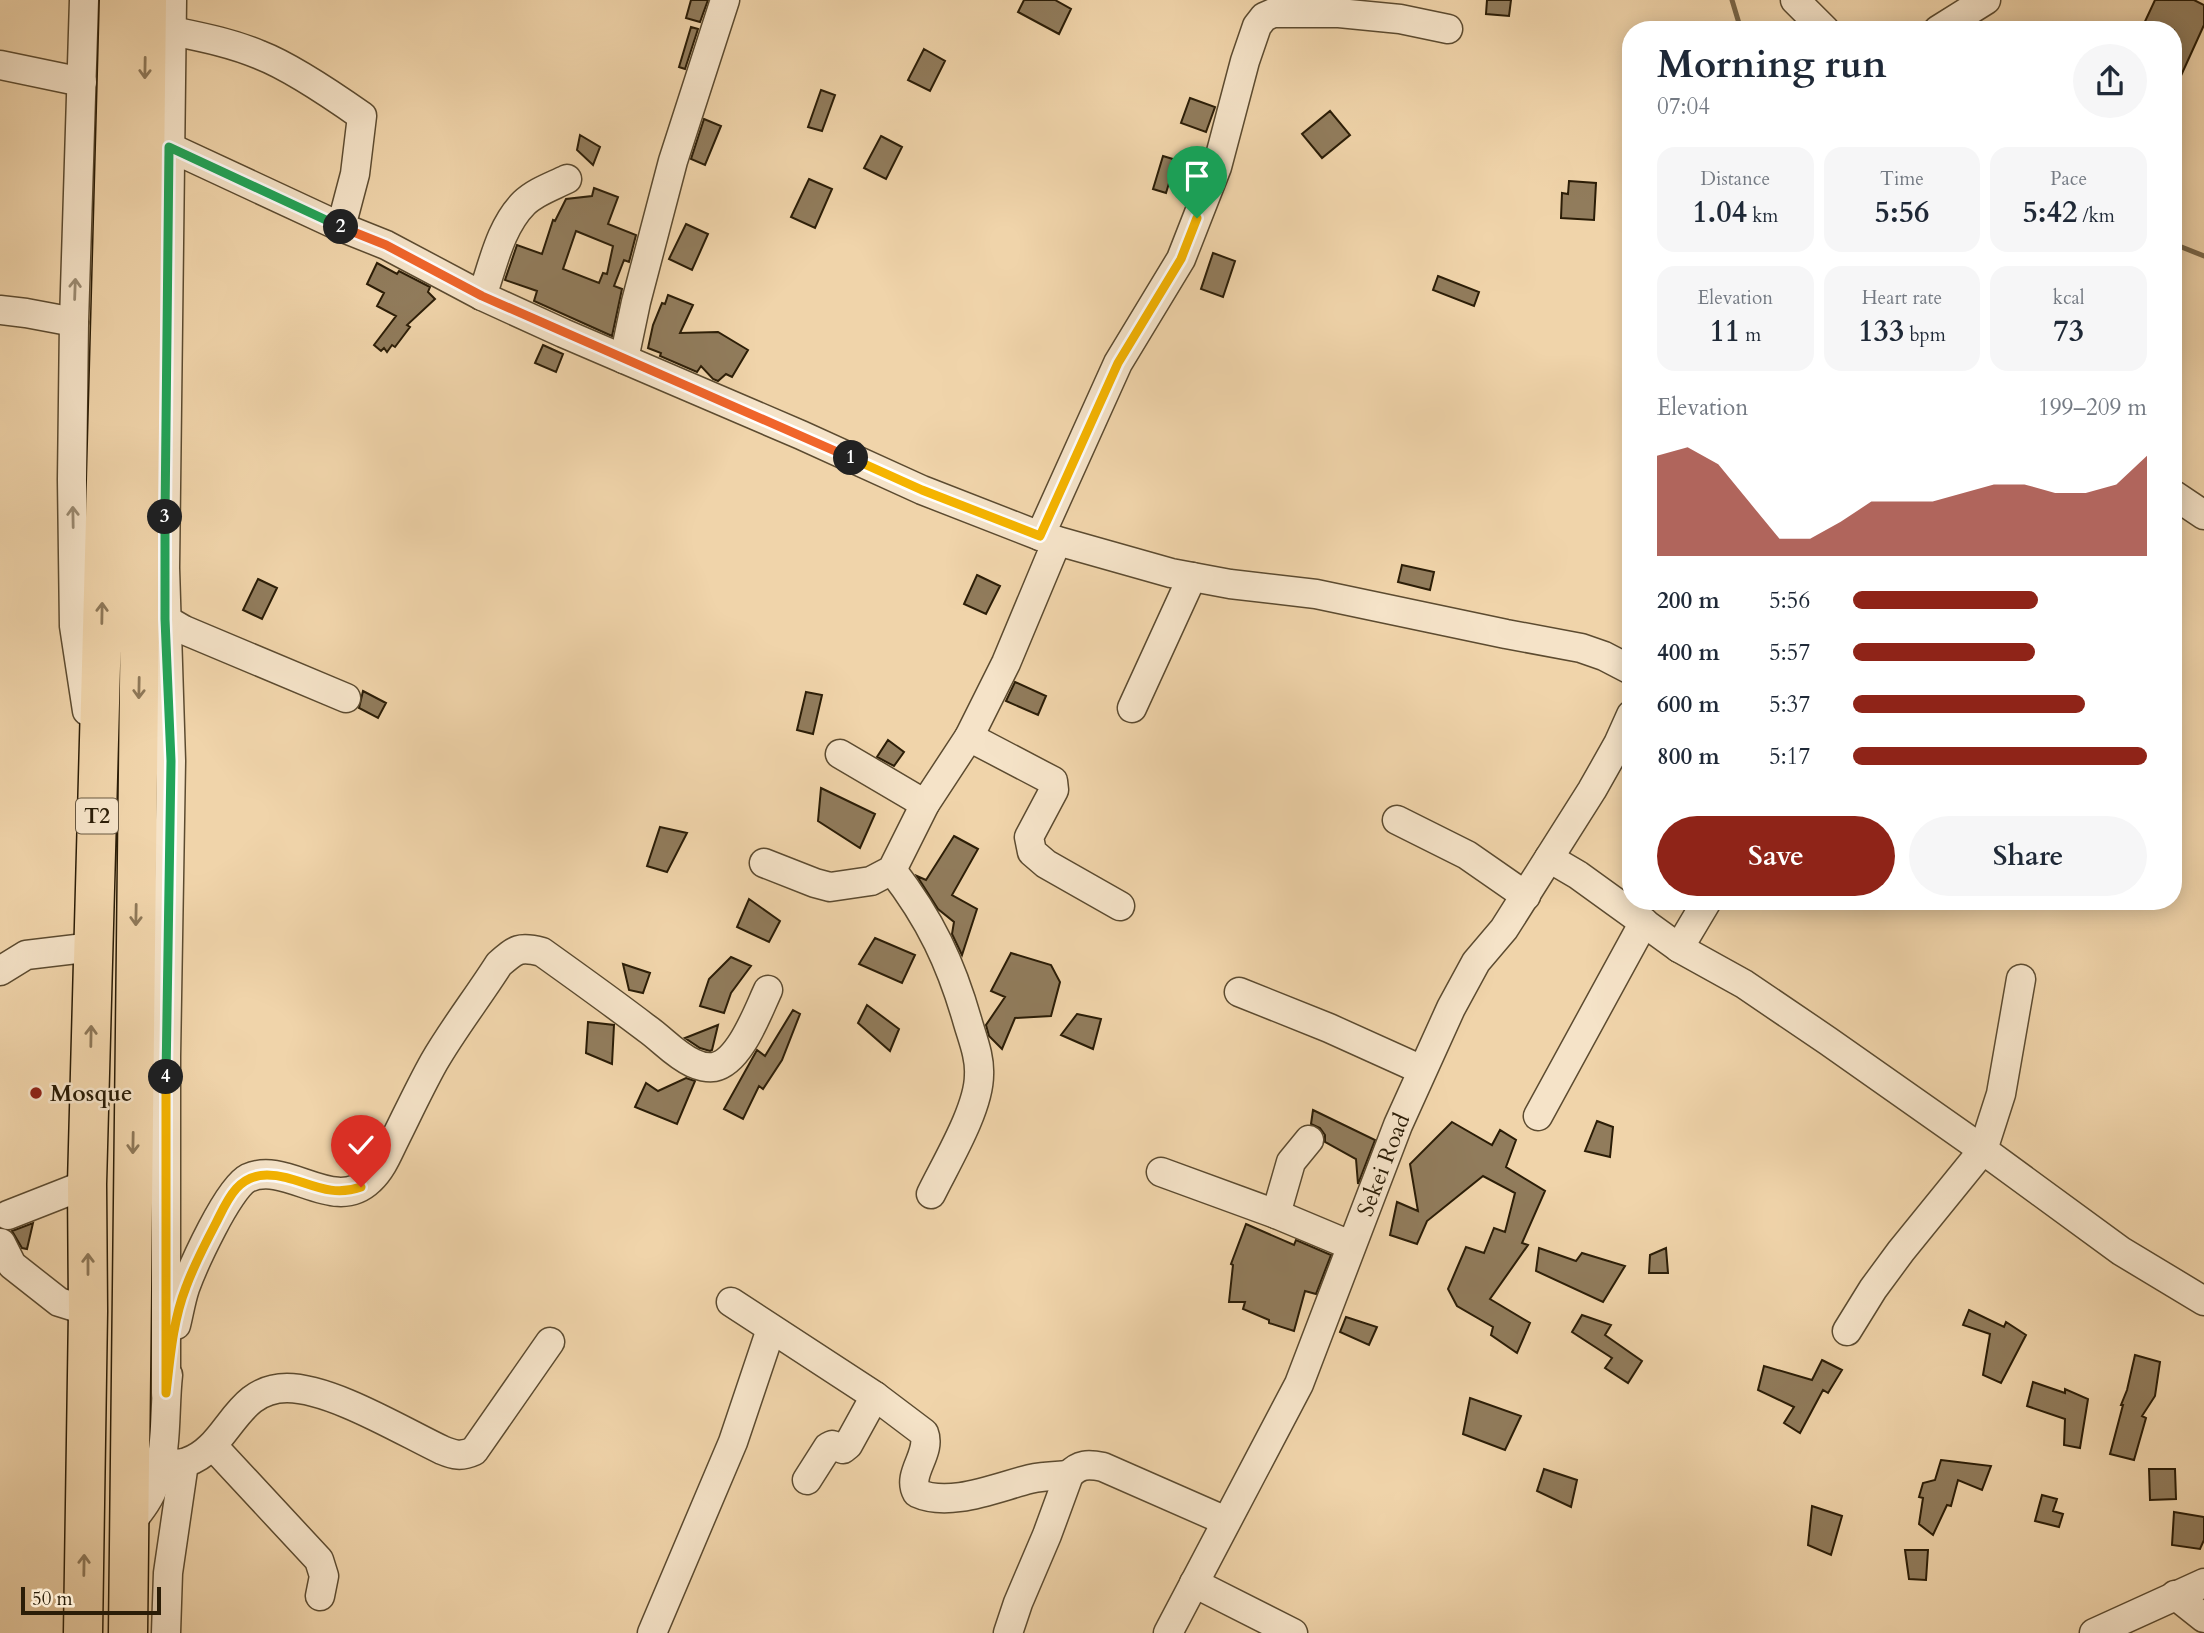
<!DOCTYPE html>
<meta charset="utf-8">
<style>
body{margin:0;font-family:Cardo,serif;background:#f6f6f7;color:#1f2937;height:100vh;display:flex;flex-direction:column;font-size:26px;white-space:nowrap}
*{box-sizing:border-box;margin:0}
p{font-size:23px;color:#747a83}
.icon{flex:none;width:38px;height:38px;fill:none;stroke:currentColor;stroke-width:2;stroke-linecap:round;stroke-linejoin:round}
.map{position:relative;flex:1;overflow:hidden}
.panel{position:absolute;left:1622px;top:21px;width:560px;height:889px;display:flex;flex-direction:column;background:#fff;border-radius:28px;box-shadow:0 4px 18px #0003}
.panel>*{flex:none}
.scale{position:absolute;left:21px;bottom:18px;width:140px;box-sizing:border-box;padding-left:7px;border:4px solid #2b1d07;border-top:0;font-size:19px;line-height:24px;white-space:nowrap;color:#2b1d07;-webkit-text-stroke:5px #f5e3c8;paint-order:stroke}
.pin{position:absolute;display:grid;place-items:center;width:60px;height:60px;color:#fff;margin:-72px -30px;border-radius:50% 50% 50% 0;rotate:-45deg;box-shadow:0 0 7px #0007}
.pin .icon{rotate:45deg}
.km{position:absolute;width:35px;height:35px;margin:-18px;border-radius:50%;background:#222;color:#fff;font-size:19px;line-height:35px;text-align:center}
.round{display:grid;place-items:center;flex:none;width:74px;height:74px;border-radius:37px;background:#f6f6f7}
.summary{display:flex;align-items:center;justify-content:space-between;height:119px;padding:0 35px}
h1{font-size:38px;font-weight:800;line-height:52px}
.stats{display:grid;grid-template-columns:repeat(3,1fr);gap:10px;height:119px;padding:7px 35px}
.stats div{display:grid;align-content:center;border-radius:18px;background:#f6f6f7;text-align:center}
.stats b{font-size:30px;font-weight:800}
.stats small{font-size:19px;font-weight:400}
.stats p{font-size:19px}
.chart{height:196px;padding:14px 35px}
.chart p{display:flex;justify-content:space-between}
.chart svg{width:100%;height:126px;margin-top:7px;fill:#8f2418;opacity:.7}
.button{display:flex;gap:14px;margin-top:auto;padding:14px 35px}
.button a{flex:1;height:80px;border-radius:42px;background:#8f2418;color:#fff;font-size:28px;font-weight:800;line-height:80px;text-align:center}
.button a+a{background:#f6f6f7;color:#1f2937}
ul{padding:0 35px;list-style:none;font-size:23px}
li{display:grid;grid-template-columns:112px 84px 1fr;align-items:center;height:52px}
li i{height:18px;border-radius:9px;background:#8f2418}
.map>svg:first-child{display:block}
.lines{fill:none;stroke-linecap:round;stroke-linejoin:round}
.stream{stroke:#796648;stroke-width:5}
.building{fill:#917c5c;stroke:#2b1d07;stroke-width:2;fill-rule:evenodd}
.minor-casing{stroke:#5c4b30;stroke-width:31}
.highway-casing{stroke:#2b1d07;stroke-width:41}
.minor{stroke:#f5e3c8;stroke-width:28}
.highway{stroke:#f0d4aa;stroke-width:38}
.oneway{stroke:#8e7858}
.oneway2{stroke:#9a8a71}
.split-1-casing{stroke:#fff;stroke-width:14}
.split-2-casing{stroke:#fff;stroke-width:14}
.split-3-casing{stroke:#fff;stroke-width:14}
.split-4-casing{stroke:#fff;stroke-width:14}
.split-5-casing{stroke:#fff;stroke-width:14}
.split-1{stroke:#f5b400;stroke-width:9}
.split-2{stroke:#f0652b;stroke-width:9}
.split-3{stroke:#22a559;stroke-width:9}
.split-4{stroke:#22a559;stroke-width:9}
.split-5{stroke:#f5b400;stroke-width:9}
.poi-dot{fill:#8f2418;stroke:#f5e3c8;stroke-width:2.5}
.labels{text-anchor:middle;stroke-width:5;stroke-linejoin:round;paint-order:stroke}
.shield{fill:#f5e3c8;stroke:#685841;stroke-width:2}
.shield-label{font-size:21px;font-weight:bold;fill:#2b1d07}
.poi-label{font-size:23px;font-weight:bold;fill:#2b1d07;stroke:#f5e3c8;text-anchor:start}
.street-label{font-size:23px;fill:#2b1d07;stroke:#f5e3c8}
</style>
<div class="map">
<svg width="2204" height="1633" viewBox="0 0 2204 1633">
<rect width="100%" height="100%" fill="#f0d4aa"/>
<filter id="stains"><feTurbulence type="fractalNoise" baseFrequency=".00286" numOctaves="4"/><feColorMatrix values="0 0 0 0 .2 0 0 0 0 .09 0 0 0 0 .02 0 0 0 .5 -.17"/></filter>
<radialGradient id="worn" r=".72"><stop offset=".6" stop-color="#630" stop-opacity="0"/><stop offset="1" stop-color="#630" stop-opacity=".3"/></radialGradient>
<g class="lines">
<path class="stream" d="M1732 0 1741 30
M2174 244 2204 256"/>
</g>
<path class="building" d="M691 0H708L700 22 686 18Z
M1024 0H1055L1071 9 1059 34 1018 12Z
M1487 0H1511L1509 16 1486 14Z
M2155 0H2194L2204 5V25L2174 91V30H2141Z
M691 27 698 29 685 69 679 67Z
M924 49 945 61 930 91 908 80Z
M821 90 835 95 822 131 808 127Z
M1190 98 1215 107 1206 132 1181 123Z
M1330 111 1350 135 1322 158 1302 134Z
M704 119 721 126 705 165 691 159Z
M580 135 600 147 593 165 577 150Z
M881 136 902 147 886 179 864 168Z
M1163 156 1176 160 1166 193 1153 189Z
M809 179 832 189 815 228 791 217Z
M1569 181 1596 183 1594 220 1561 218 1562 193 1568 194Z
M594 188 618 197 608 224 636 235 629 262 624 260 614 286 622 289 612 336 534 301 537 291 505 280 517 245 542 254 553 220 555 221 566 199 592 196ZM576 231 613 246 607 274 603 273 599 283 563 269Z
M686 224 708 234 692 270 669 259Z
M1213 253 1235 261 1223 297 1201 289Z
M377 263 397 274 399 271 430 287 428 292 435 299 407 325 410 327 395 347 392 345 387 352 384 348 381 351 374 345 396 316 377 306 384 293 367 284Z
M1438 276 1479 292 1474 306 1433 290Z
M668 295 693 305 680 333 718 332 748 350 732 377 726 374 718 381 713 379 701 366 697 372 660 356 661 353 648 348 653 325 662 303 665 304Z
M543 345 563 354 556 372 535 363Z
M1402 565 1434 572 1430 590 1398 582Z
M977 575 1000 586 986 614 964 604Z
M258 579 277 588 262 619 243 610Z
M1015 682 1046 696 1038 715 1006 701Z
M363 691 386 703 378 718 359 708Z
M806 692 822 695 813 734 797 730Z
M888 740 904 752 894 766 877 757Z
M821 788 875 814 860 848 818 821Z
M660 827 687 833 667 872 647 866Z
M954 836 978 849 952 895 977 909 962 955 952 934 954 922 938 909 917 876 926 880Z
M749 899 780 921 769 942 737 927Z
M875 938 915 955 902 983 859 964Z
M1011 953 1051 965 1060 982 1051 1016 1015 1018 1002 1049 989 1036 986 1025 1005 997 991 991Z
M731 957 751 966 731 993 724 1013 700 1006 709 979Z
M623 964 650 973 643 993 629 990Z
M867 1005 899 1029 890 1051 858 1023Z
M793 1010 800 1014 782 1060 763 1089 759 1086 743 1119 724 1109 757 1050 765 1056Z
M1077 1014 1101 1019 1093 1049 1061 1035Z
M588 1022 614 1025 612 1064 586 1053Z
M718 1025 712 1050 710 1051 700 1048 685 1038Z
M686 1078 695 1081 677 1124 635 1107 646 1083 658 1091Z
M1313 1110 1375 1140 1358 1184 1356 1159 1325 1142V1135L1320 1128 1311 1124Z
M1597 1121 1613 1127 1610 1157 1585 1151Z
M1452 1122 1492 1145 1500 1130 1516 1140 1506 1167 1545 1191 1522 1243 1528 1245 1490 1299 1530 1323 1517 1353 1491 1335 1493 1327 1457 1306 1448 1289 1466 1247 1484 1253 1494 1228 1505 1232 1515 1193 1483 1176 1427 1221 1417 1244 1390 1235 1397 1202 1418 1211 1410 1164Z
M33 1223 27 1249 22 1248 12 1231Z
M1246 1224 1294 1245 1296 1240 1331 1255 1316 1294 1305 1291 1294 1331 1269 1323V1320L1243 1309 1245 1302H1229L1233 1265 1231 1264Z
M1539 1248 1576 1261 1582 1253 1625 1266 1603 1302 1536 1271Z
M1666 1248 1668 1273H1649L1650 1255Z
M1969 1310 2004 1327 2006 1322 2026 1335 2001 1383 1983 1375 1990 1334 1963 1325Z
M1582 1315 1611 1325 1605 1335 1642 1361 1628 1383 1605 1368 1612 1358 1572 1332Z
M1346 1317 1377 1327 1369 1345 1340 1332Z
M2135 1355 2160 1362 2155 1396 2142 1416 2146 1418 2134 1460 2110 1454 2123 1405H2121L2127 1390Z
M1822 1360 1842 1370 1828 1393 1823 1390 1800 1433 1784 1423 1794 1407 1758 1390 1764 1366 1812 1380Z
M2033 1382 2065 1393V1389L2088 1399 2080 1448 2064 1445 2065 1419 2027 1406Z
M1470 1398 1521 1416 1505 1450 1463 1434Z
M1941 1460 1991 1466 1982 1490 1958 1480 1951 1506 1947 1505 1933 1535 1919 1524 1923 1498 1919 1497 1923 1483 1935 1480Z
M1544 1469 1577 1480 1571 1507 1537 1491Z
M2149 1469H2175L2176 1499 2150 1500Z
M2042 1495 2057 1499 2053 1511 2063 1514 2059 1527 2035 1521Z
M1812 1506 1842 1516 1831 1555 1808 1545Z
M2174 1512 2204 1517V1540L2200 1549 2172 1545Z
M1905 1550H1928L1926 1580 1909 1579Z"/>
<g class="lines">
<g class="minor-casing">
<g id="minor">
<path d="M84 0 74 322 72 480 74 626 87 711"/>
<path d="M1795 0 1825 30"/>
<path d="M1938 30 1986 0"/>
<path d="M172 31C201 37 232 43 260 55 291 67 335 97 362 116L355 174 341 227"/>
<path d="M0 65 82 82"/>
<path d="M169 147 341 227 386 245 482 296 563 333 801 435 922 490 1040 536 1171 573 1230 584 1316 594 1506 634 1581 648 1604 656 1631 670"/>
<path d="M482 296C493 265 500 227 524 203 535 192 553 186 567 179"/>
<path d="M0 310 26 313 74 322"/>
<path d="M624 359 636 302 673 161 725 0"/>
<path d="M2174 495 2204 515"/>
<path d="M1040 536 1118 363 1181 259 1217 167 1245 61 1257 26 1264 17 1273 13H1339L1400 19 1448 29"/>
<path d="M165 619 184 630 346 698"/>
<path d="M1132 708 1192 577"/>
<path d="M969 737 1053 781 1054 790 1029 837 1032 852 1046 864 1120 906"/>
<path d="M840 754 925 804"/>
<path d="M1397 820 1467 855 1526 896"/>
<path d="M1549 858 1578 875 1679 948 1744 984 1828 1041 1983 1150 2121 1251 2204 1301"/>
<path d="M764 863 815 883 830 887 871 881 892 870 925 804 969 737 1006 663 1057 541"/>
<path d="M892 870C930 919 951 963 968 1023 973 1040 980 1057 979 1075 979 1109 946 1163 931 1194"/>
<path d="M1679 948 1707 901"/>
<path d="M0 971 26 955 93 947"/>
<path d="M1239 992 1329 1028 1422 1070"/>
<path d="M1538 1116 1644 922"/>
<path d="M1161 1172 1276 1214 1350 1245"/>
<path d="M1276 1214 1291 1162 1309 1140"/>
<path d="M8 1215 87 1184"/>
<path d="M1 1243 12 1265 59 1302 88 1311"/>
<path d="M731 1302 875 1396 924 1433C932 1453 906 1474 917 1493 950 1508 997 1487 1030 1479 1043 1476 1056 1476 1069 1475"/>
<path d="M176 1325C179 1313 181 1300 185 1288 193 1266 228 1188 248 1178 287 1160 334 1215 370 1180 382 1169 388 1153 395 1139 408 1113 420 1087 434 1062 453 1029 478 997 499 964 516 949 520 946 542 952 577 977 612 1002 646 1028 662 1039 675 1055 693 1063 699 1066 708 1068 714 1067 740 1062 758 1011 768 990"/>
<path d="M1847 1331 1873 1289 1901 1251 1983 1150 2001 1094 2021 979"/>
<path d="M166 1393V1057L171 761 165 568 172 0"/>
<path d="M213 1446 319 1560 324 1576 320 1596"/>
<path d="M160 1463C169 1463 179 1465 187 1462 230 1447 234 1388 287 1388 331 1388 402 1431 442 1450 454 1455 461 1457 474 1451L550 1342"/>
<path d="M807 1480 828 1447 832 1445 843 1449 848 1445 875 1396"/>
<path d="M129 1525C139 1512 150 1499 155 1483 168 1450 164 1410 168 1375"/>
<path d="M1194 1583 1293 1633"/>
<path d="M2175 1595 2204 1618"/>
<path d="M166 1633 168 1573 184 1463"/>
<path d="M652 1633 733 1442 771 1329"/>
<path d="M1008 1633 1018 1603 1047 1535 1069 1475C1079 1464 1088 1464 1103 1467L1226 1521"/>
<path id="s1" d="M1168 1633 1299 1384 1398 1125 1451 1008 1476 962 1504 929 1592 790 1618 744 1631 715"/>
<path d="M2094 1633 2204 1583"/>
</g>
</g>
<g class="highway-casing">
<path id="highway" d="M83 1633 88 1311 87 1184 119 0
M128 1633 147 0"/>
</g>
<use href="#minor" class="minor"/>
<use href="#highway" class="highway"/>
</g>
<defs><path id="oneway-shaft" d="M-6 0H5M1.5-3L5.5 0L1.5 3" fill="none" stroke-width="1.6" stroke-linecap="round" stroke-linejoin="round" transform="scale(1.75)"/></defs>
<g class="oneway">
<use href="#oneway-shaft" transform="translate(145 68) rotate(91)"/>
<use href="#oneway-shaft" transform="translate(102 613) rotate(-89)"/>
<use href="#oneway-shaft" transform="translate(139 688) rotate(91)"/>
<use href="#oneway-shaft" transform="translate(136 915) rotate(91)"/>
<use href="#oneway-shaft" transform="translate(91 1036) rotate(-89)"/>
<use href="#oneway-shaft" transform="translate(133 1143) rotate(91)"/>
<use href="#oneway-shaft" transform="translate(88 1264) rotate(-90)"/>
<use href="#oneway-shaft" transform="translate(84 1565) rotate(-89)"/>
</g>
<g class="oneway2">
<use href="#oneway-shaft" transform="translate(75 289) rotate(-88)"/>
<use href="#oneway-shaft" transform="translate(73 517) rotate(-91)"/>
</g>
<g class="lines">
<g class="split-1-casing">
<path id="split-1" d="M851 458 922 490 1040 536 1118 363 1181 259 1197 218"/>
</g>
<g class="split-2-casing">
<path id="split-2" d="M341 227 386 245 482 296 851 458"/>
</g>
<g class="split-3-casing">
<path id="split-3" d="M165 517 169 147 341 227"/>
</g>
<g class="split-4-casing">
<path id="split-4" d="M165 517V619L171 761 166 1077"/>
</g>
<g class="split-5-casing">
<path id="split-5" d="M166 1077V1393C170 1358 173 1320 186 1287 194 1265 205 1244 216 1223 227 1201 237 1175 267 1175 301 1175 324 1200 361 1187"/>
</g>
<use href="#split-1" class="split-1"/>
<use href="#split-2" class="split-2"/>
<use href="#split-3" class="split-3"/>
<use href="#split-4" class="split-4"/>
<use href="#split-5" class="split-5"/>
</g>
<circle class="poi-dot" cx="36" cy="1093" r="7"/>
<g class="labels">
<rect class="shield" x="76" y="798.5" width="42" height="35" rx="5"/>
<g class="shield-label">
<text x="97" y="823">T2</text>
</g>
<g class="poi-label">
<text x="50" y="1101">Mosque</text>
</g>
<g class="street-label">
<text dy="8" stroke="none"><textPath href="#s1" startOffset="516">Sekei Road</textPath></text>
</g>
</g>
<rect width="100%" height="100%" filter="url(#stains)"/>
<rect width="100%" height="100%" fill="url(#worn)"/>
</svg>
<div class="scale">50 m</div>
<div class="pin" style="left:1197px;top:218px;background:#1e9e55"><svg class="icon" aria-label="arrive" viewBox="0 0 24 24"><path d="M6 21V4h12l-3 4 3 4H6"/></svg></div>
<div class="pin" style="left:361px;top:1187px;background:#d93025"><svg class="icon" aria-label="check" viewBox="0 0 24 24"><path d="M5 12l5 5 9-10"/></svg></div>
<b class="km" style="left:851px;top:458px">1</b>
<b class="km" style="left:341px;top:227px">2</b>
<b class="km" style="left:165px;top:517px">3</b>
<b class="km" style="left:166px;top:1077px">4</b>
<section class="panel">
<div class="summary"><div><h1>Morning run</h1><p>07:04</p></div><a class="round"><svg class="icon" aria-label="share" viewBox="0 0 24 24"><path d="M12 15V3M7 8l5-5 5 5M5 13v7h14v-7"/></svg></a></div>
<div class="stats">
<div><p>Distance</p><b>1.04<small> km</small></b></div>
<div><p>Time</p><b>5:56</b></div>
<div><p>Pace</p><b>5:42<small> /km</small></b></div>
</div>
<div class="stats">
<div><p>Elevation</p><b>11<small> m</small></b></div>
<div><p>Heart rate</p><b>133<small> bpm</small></b></div>
<div><p>kcal</p><b>73</b></div>
</div>
<div class="chart"><p><span>Elevation</span>199–209 m</p>
<svg viewBox="0 0 160 44" preserveAspectRatio="none"><path d="M0 44V9L10 6L20 12L30 25L40 38L50 38L60 32L70 25L80 25L90 25L100 22L110 19L120 19L130 22L140 22L150 19L160 9V44z"/></svg>
</div>
<ul>
<li><b>200 m</b>5:56<i style="width:63%"></i></li>
<li><b>400 m</b>5:57<i style="width:62%"></i></li>
<li><b>600 m</b>5:37<i style="width:79%"></i></li>
<li><b>800 m</b>5:17<i style="width:100%"></i></li>
</ul>
<div class="button"><a>Save</a><a>Share</a></div>
</section>
</div>
